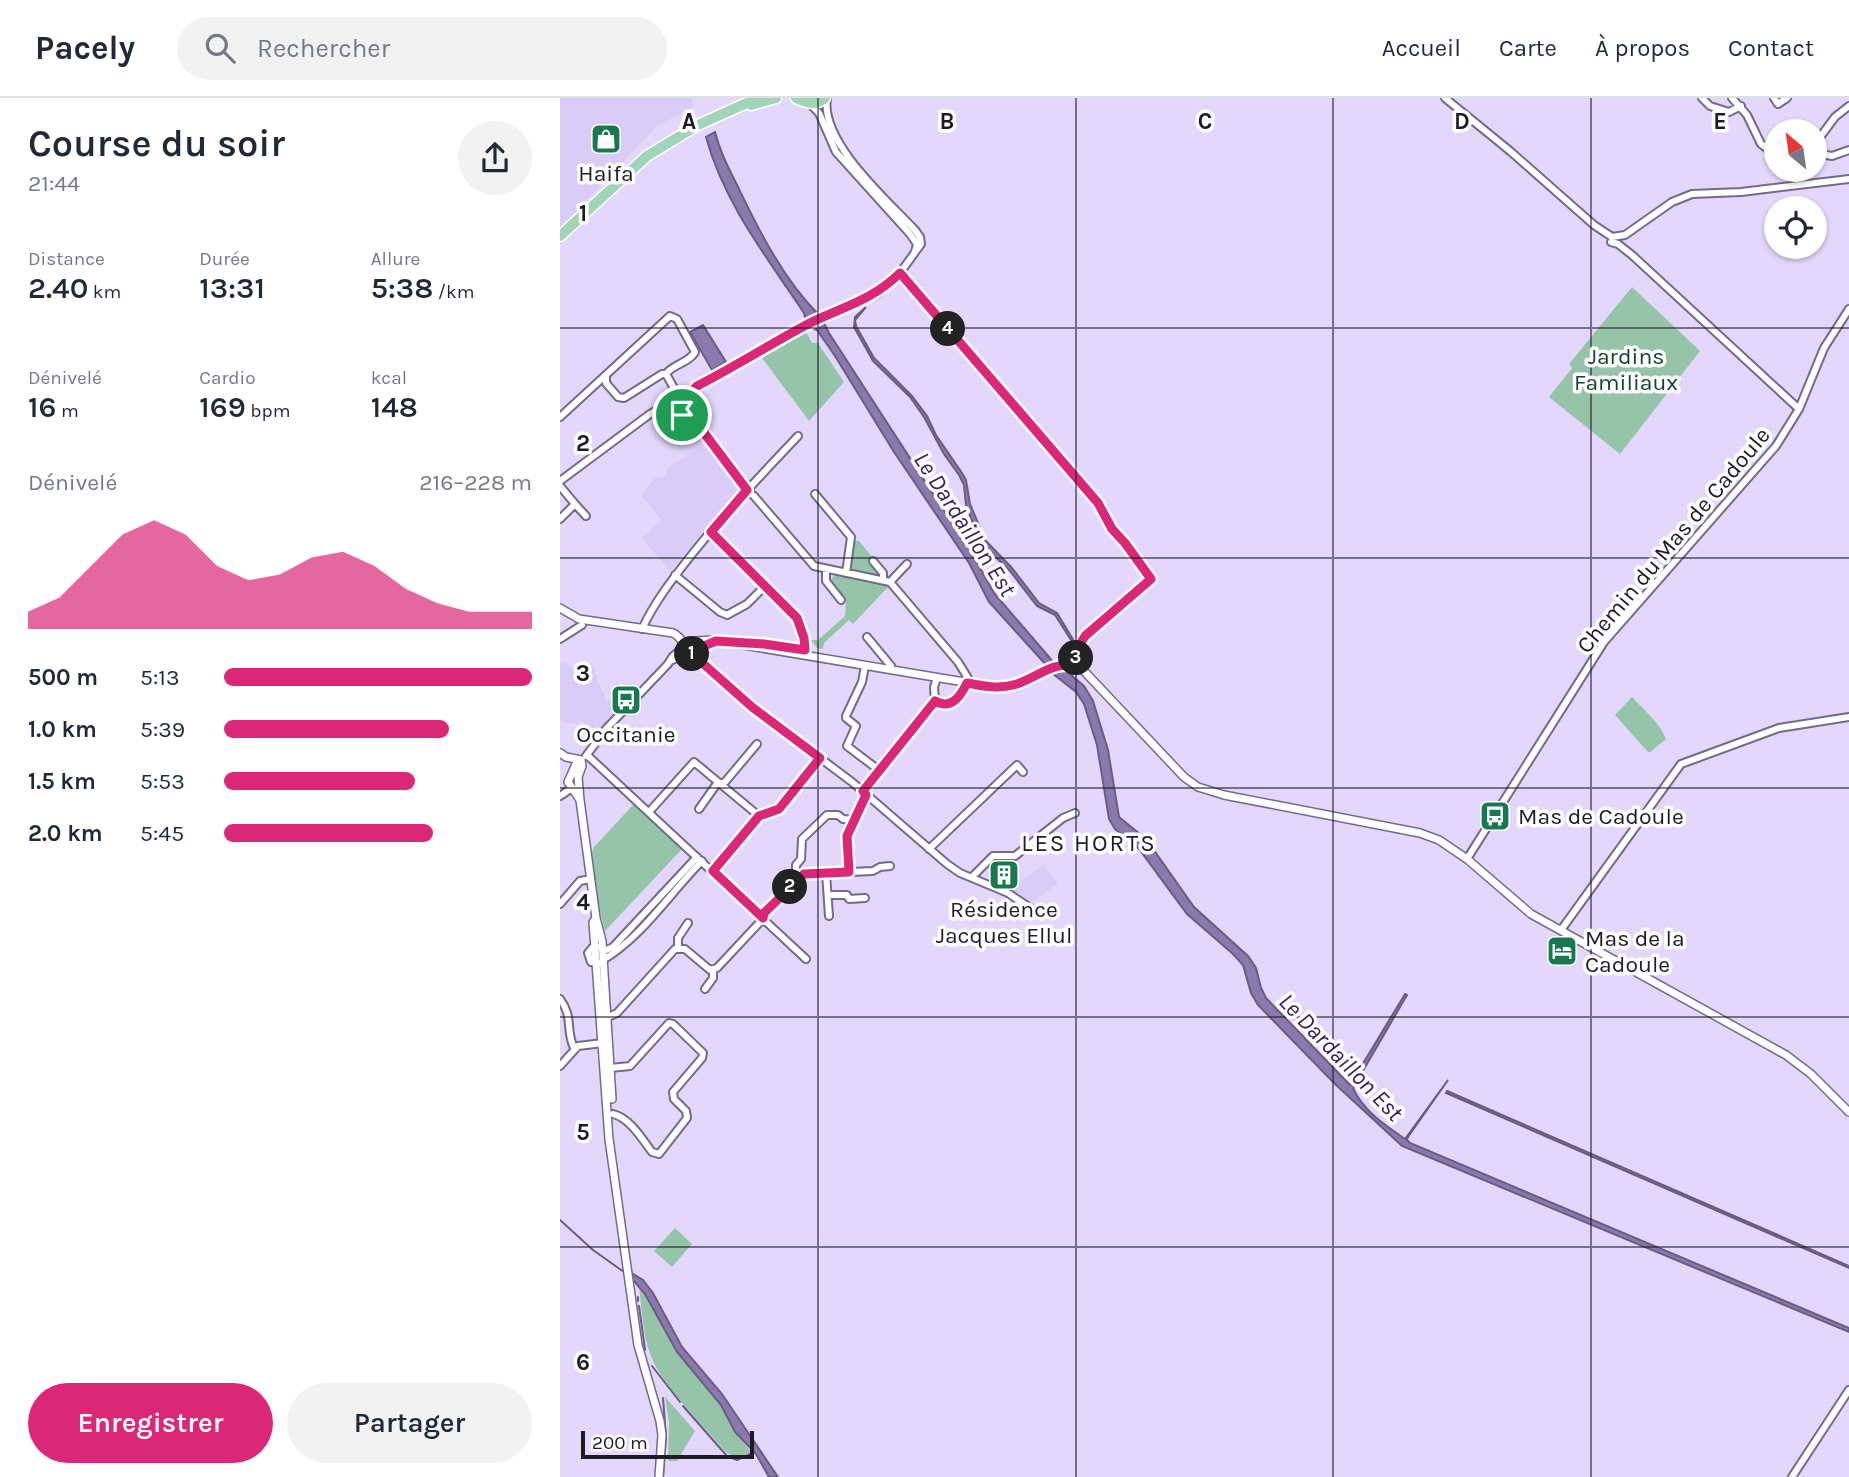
<!DOCTYPE html>
<html lang="fr">
<meta charset="utf-8">
<style>
body{margin:0;font-family:Karla,sans-serif;background:#f2f2f3;color:#1f2937;height:100vh;display:flex;flex-direction:column;font-size:26px;white-space:nowrap}
*{box-sizing:border-box;margin:0}
p{font-size:23px;color:#747a83}
.icon{flex:none;width:38px;height:38px;fill:none;stroke:currentColor;stroke-width:2;stroke-linecap:round;stroke-linejoin:round}
.map{position:relative;flex:1;overflow:hidden}
.panel{display:flex;flex-direction:column;background:#fff;width:560px}
.panel>*{flex:none}
.needle{width:46px;rotate:331deg}
.tools{position:absolute;left:1204px;top:21px;display:grid;gap:14px}
.tools a{display:grid;place-items:center;width:63px;height:63px;border-radius:50%;background:#fff;box-shadow:0 2px 5px #0004;font-size:35px}
.scale{position:absolute;left:21px;bottom:18px;width:173px;box-sizing:border-box;padding-left:7px;border:4px solid #1e1a26;border-top:0;font-size:19px;line-height:24px;white-space:nowrap;color:#1e1a26;-webkit-text-stroke:5px #fff;paint-order:stroke}
.pin{position:absolute;display:grid;place-items:center;width:60px;height:60px;color:#fff;margin:-30px;border:4px solid #fff;border-radius:50%;box-shadow:0 2px 7px #0007}
.km{position:absolute;width:35px;height:35px;margin:-18px;border-radius:50%;background:#222;color:#fff;font-size:19px;line-height:35px;text-align:center}
.round{display:grid;place-items:center;flex:none;width:74px;height:74px;border-radius:37px;background:#f2f2f3}
.headline{display:flex;align-items:center;justify-content:space-between;height:119px;padding:0 28px}
h1{font-size:38px;font-weight:600;line-height:52px}
.metrics{display:grid;grid-template-columns:repeat(3,1fr);gap:10px;height:119px;padding:7px 28px}
.metrics div{display:grid;align-content:center}
.metrics b{font-size:30px;font-weight:600}
.metrics small{font-size:19px;font-weight:400}
.metrics p{font-size:19px}
.chart{height:196px;padding:14px 28px}
.chart p{display:flex;justify-content:space-between}
.chart svg{width:100%;height:126px;margin-top:7px;fill:#db2777;opacity:.7}
.button{display:flex;gap:14px;margin-top:auto;padding:14px 28px}
.button a{flex:1;height:80px;border-radius:42px;background:#db2777;color:#fff;font-size:28px;font-weight:600;line-height:80px;text-align:center}
.button a+a{background:#f2f2f3;color:#1f2937}
ul{padding:0 28px;list-style:none;font-size:23px}
li{display:grid;grid-template-columns:112px 84px 1fr;align-items:center;height:52px}
li i{height:18px;border-radius:9px;background:#db2777}
header{display:flex;align-items:center;gap:42px;box-sizing:border-box;height:98px;padding:0 35px;background:#fff;border-bottom:2px solid #e0e1e3}
header strong{font-size:33px}
nav{display:flex;gap:38px;margin-inline-start:auto;font-size:24px}
.search{width:490px;height:63px;background:#f2f2f3;display:flex;align-items:center;gap:18px;box-sizing:border-box;padding:0 24px;border-radius:38px;color:#747a83;font-size:26px}
main{display:flex;flex:1;min-height:0}
.map>svg:first-child{display:block}
.built{fill:#d9ccf6}
.green{fill:#95c4a9}
.water{fill:#8b79ae;stroke:#6a5c85;stroke-width:2}
.lines{fill:none;stroke-linecap:round;stroke-linejoin:round}
.stream{stroke:#6a5c85;stroke-width:2}
.minor-casing{stroke:#746a8a;stroke-width:10}
.tertiary-casing{stroke:#746a8a;stroke-width:10}
.primary-casing{stroke:#fff;stroke-width:13}
.minor{stroke:#fff;stroke-width:6}
.tertiary{stroke:#fff;stroke-width:7}
.primary{stroke:#a2d4ba;stroke-width:10}
.route-casing{stroke:#fff;stroke-width:14}
.route{stroke:#db2777;stroke-width:9}
.grid{fill:none;stroke:#1e1a26;stroke-width:2;stroke-opacity:0.55}
.labels{text-anchor:middle;stroke-width:7;stroke-linejoin:round;paint-order:stroke}
.poi-label{font-size:23px;fill:#1e1a26;stroke:#fff}
.park-label{font-size:23px;fill:#12432c;stroke:#fff}
.street-label{font-size:23px;fill:#1e1a26;stroke:#fff}
.water-label{font-size:24px;font-style:italic;fill:#381c5d;stroke:#fff}
.neighbourhood-label{font-size:24px;letter-spacing:2px;fill:#1e1a26;stroke:#fff}
.grid-label{font-size:23px;text-anchor:middle;font-weight:bold;fill:#1e1a26;stroke:#fff;stroke-width:7;stroke-linejoin:round;paint-order:stroke}
</style>
<header>
<strong>Pacely</strong>
<div class="search"><svg class="icon" aria-label="search" viewBox="0 0 24 24"><circle cx="10" cy="10" r="6"/><path d="M15 15l6 6"/></svg>Rechercher</div>
<nav><a>Accueil</a><a>Carte</a><a>À propos</a><a>Contact</a></nav>
</header>
<main>
<section class="panel">
<div class="headline"><div><h1>Course du soir</h1><p>21:44</p></div><a class="round"><svg class="icon" aria-label="share" viewBox="0 0 24 24"><path d="M12 15V3M7 8l5-5 5 5M5 13v7h14v-7"/></svg></a></div>
<div class="metrics">
<div><p>Distance</p><b>2.40<small> km</small></b></div>
<div><p>Durée</p><b>13:31</b></div>
<div><p>Allure</p><b>5:38<small> /km</small></b></div>
</div>
<div class="metrics">
<div><p>Dénivelé</p><b>16<small> m</small></b></div>
<div><p>Cardio</p><b>169<small> bpm</small></b></div>
<div><p>kcal</p><b>148</b></div>
</div>
<div class="chart"><p><span>Dénivelé</span>216–228 m</p>
<svg viewBox="0 0 160 44" preserveAspectRatio="none"><path d="M0 44V38L10 33L20 22L30 11L40 6L50 11L60 22L70 27L80 25L90 19L100 17L110 22L120 30L130 35L140 38L150 38L160 38V44z"/></svg>
</div>
<ul>
<li><b>500 m</b>5:13<i style="width:100%"></i></li>
<li><b>1.0 km</b>5:39<i style="width:73%"></i></li>
<li><b>1.5 km</b>5:53<i style="width:62%"></i></li>
<li><b>2.0 km</b>5:45<i style="width:68%"></i></li>
</ul>
<div class="button"><a>Enregistrer</a><a>Partager</a></div>
</section>
<div class="map">
<svg width="1289" height="1379" viewBox="0 0 1289 1379">
<rect width="100%" height="100%" fill="#e3d8fc"/>
<path class="built" d="M0 0H132L133 10 98 27 0 130Z
M144 346 178 392 110 473 82 440 101 422 82 398 94 380 104 379 109 369Z
M5 564 15 573 18 571 20 573 31 564 46 602H49L52 608 51 618 35 639 22 623 13 626 4 624 0 620V568Z
M483 767 498 785 469 806 455 795 448 793Z"/>
<path class="green" d="M1072 189 1140 253 1060 356 989 299 1012 270 1009 266Z
M246 234 252 245H258L284 284 249 323 202 260Z
M295 443H299L313 460 321 478 293 472 291 470Z
M276 476 329 488 293 526 289 522 264 545 263 551 257 550 251 542H258L285 518 286 503 269 483Z
M1072 599C1084 612 1100 625 1106 641L1090 654H1088L1055 617Z
M74 706 122 751 45 833 36 796 32 754 34 749Z
M115 1130 132 1146 112 1169 94 1153Z
M79 1188 91 1205 117 1254 161 1307 175 1334 191 1354C181 1359 174 1361 165 1353 143 1327 103 1289 91 1258 82 1236 82 1211 79 1188Z
M105 1299 135 1333 117 1363H108L109 1324Z"/>
<path class="water" d="M155 34C160 54 169 71 178 89 199 133 224 182 259 217L246 223 244 215C206 158 164 105 146 39Z
M306 209 295 222 296 228 314 260 352 298 367 318 376 337 402 375 406 382 410 406 425 442 452 470 479 505 497 515 514 543 513 545 495 517 477 508 450 473 420 444 406 407 404 387 399 377 384 356 364 319 350 299 313 263 294 229 295 219Z
M263 223 269 235 414 459 434 495 489 559 492 563 487 568 429 504 409 465 334 354 275 258 257 232 250 229Z
M143 227 166 264 152 272 130 234Z
M504 571 524 588 533 603 548 652 559 719 586 741 634 809 688 858 696 870 701 890 706 900 790 987 845 896 847 897 793 990C802 1012 826 1028 845 1041L888 982 848 1039 847 1042 850 1045 1289 1230V1234L842 1048 775 986 698 907 691 895 683 867 673 856 627 816 579 751 555 731 549 721 537 647 524 606 516 594 492 575Z
M887 993 1289 1168V1170L886 995Z
M65 1171 83 1182 93 1195 122 1249 162 1296 218 1379H209L196 1356 175 1334 161 1307 117 1254 85 1196 74 1183 67 1180Z"/>
<g class="lines">
<path class="stream" d="M0 1122 33 1152 64 1174
M78 1199V1203
M79 1208 85 1252
M92 1268 120 1304
M103 1300 106 1339 103 1379
M123 1308 167 1358 177 1362 194 1354"/>
<g class="minor-casing">
<path id="minor" d="M885 0 950 53 1034 127 1052 139 1065 137 1112 104 1132 96 1181 94 1289 81
M1142 0 1150 8 1169 14 1181 8
M1172 0 1187 17 1201 46 1216 57
M1214 0 1218 6 1227 0
M250 6 259 15 276 54 350 136 357 146 355 154
M1255 46 1275 19 1289 8
M1255 55 1272 58 1289 52
M1051 144 1058 146 1072 157 1239 311
M340 175 538 405 552 431 565 445 591 481 525 538 518 551 516 569
M106 276 120 301
M127 300 137 288 248 226 317 196 340 175 361 146 360 139 355 132C327 102 260 44 267 0
M116 309a9 9 0 1 1 18 0a9 9 0 1 1-18 0Z
M130 316 184 390 194 398 254 468 330 484 398 564 408 580
M0 319 110 218 117 221 135 254C129 265 113 266 106 276H102L64 300 58 299 46 285V279
M0 383 90 316 102 309H116
M0 388 15 406 0 421
M255 396 291 439 286 475
M15 406 26 418
M151 434 237 520 244 540 245 552
M313 463 323 475V481
M266 471V483L281 502
M115 477 160 514 167 517 187 506 205 488
M330 484 347 466
M82 531C95 503 114 479 133 455 166 414 202 376 238 338
M307 539 331 568
M0 541 22 527
M110 563 130 554 192 609 292 684 387 766 400 775 448 795 473 812
M305 568 302 584 286 618V620L296 628 287 648 320 673
M375 603C391 612 400 599 407 585
M27 657 246 861
M26 658 46 631 108 566 113 558 124 549
M303 693 375 603 374 589 377 580
M0 698 12 690
M139 711 156 687 165 684 197 646
M89 714 134 664 199 718
M369 751 457 667 463 674
M907 761 1044 544 1216 348 1239 311 1264 250 1289 211
M153 773 199 718 219 711 260 660
M289 774 287 738 306 697
M266 775 269 818
M241 779 236 775V767L241 761 242 741 267 717H278L283 721 294 722
M412 779 433 758H455L503 720 515 715
M268 797H287L289 801 305 800
M0 806 20 783 31 781
M1001 832 1121 666 1219 630 1289 619
M37 849 32 850 28 855 31 864 38 865
M118 849V840L128 825
M43 851 46 852 53 849 137 759
M43 862C83 838 109 796 142 763
M145 891 153 880V872
M0 901C14 920 5 931 14 950
M46 920 57 915 115 851H125L150 872 157 870 201 823 204 815 244 776 313 773 320 769 330 768
M0 968 18 948 43 945
M50 970 70 968 109 925 113 926 143 955 142 960 113 994 114 1001 126 1013 127 1020 99 1056 92 1054C82 1041 70 1020 53 1016
M1232 1379 1289 1292"/>
</g>
<g class="tertiary-casing">
<path id="tertiary" d="M0 510 19 521 113 535C121 538 124 548 130 554L152 545
M124 549 137 543 154 542 434 589 456 587 499 566 511 567 524 573 624 679 638 689 664 697 860 735 879 742 907 761 971 816 1226 957 1251 976 1289 1014
M0 655 6 659 21 662
M21 662 22 668 18 679 20 702 36 820 42 843 52 1001
M20 702 8 684 16 666 21 662
M36 820 33 824 49 1041 78 1247 100 1323 102 1337 99 1379"/>
</g>
<g class="primary-casing">
<path id="primary" d="M236 0C247 5 255 8 265 0
M191 7 216 0
M0 138 87 58 138 27 198 0"/>
</g>
<use href="#minor" class="minor"/>
<use href="#tertiary" class="tertiary"/>
<use href="#primary" class="primary"/>
</g>
<g class="lines">
<g class="route-casing">
<path id="route" d="M340 175 538 405 552 431 565 445 591 481 525 538 517 551 516 569C494 561 474 582 453 587 438 591 422 588 407 585 400 599 391 612 375 603L303 693 306 697 287 738 289 774 244 776 204 815 203 820 153 773 199 718 219 711 260 660 192 609 130 554 156 543 204 546 245 552 244 540 237 520 151 434 187 392 130 316H120L116 307 120 301 127 300 137 288C174 269 209 247 246 227 281 209 310 204 340 175Z"/>
</g>
<use href="#route" class="route"/>
</g>
<path class="grid" d="M258 0V1379M516 0V1379M773 0V1379M1031 0V1379M0 230H1289M0 460H1289M0 690H1289M0 919H1289M0 1149H1289"/>
<defs>
<g id="shop-square" transform="scale(1.575)"><rect x="-9" y="-9" width="18" height="18" rx="4" fill="#187950" stroke="#fff"/><path d="M-5-2.5h2.3a2.7 3.5 0 0 1 5.4 0H5L5.5 6h-11ZM-1.5-2.5h3a1.5 2.3 0 0 0-3 0Z" fill="#fff"/></g>
<g id="bus-square" transform="scale(1.575)"><rect x="-9" y="-9" width="18" height="18" rx="4" fill="#187950" stroke="#fff"/><path d="M-5-6H5V4H4V6H2V4H-2V6H-4V4H-5ZM-3.5-4V0h7V-4ZM-3.5 1.2v1.5H-2V1.2ZM2 1.2v1.5H3.5V1.2Z" fill="#fff"/></g>
<g id="building-square" transform="scale(1.575)"><rect x="-9" y="-9" width="18" height="18" rx="4" fill="#187950" stroke="#fff"/><path d="M-4-6H4V6H1V3H-1V6H-4ZM-2.5-4.3h1.7v1.8h-1.7ZM.8-4.3h1.7v1.8H.8ZM-2.5-1h1.7V.8h-1.7ZM.8-1h1.7V.8H.8Z" fill="#fff"/></g>
<g id="hotel-square" transform="scale(1.575)"><rect x="-9" y="-9" width="18" height="18" rx="4" fill="#187950" stroke="#fff"/><path d="M-6-4.5h1.5V1H6V5H4.5V3h-9V5H-6ZM-4 0a1.8 1.8 0 1 1 3.6 0ZM.5 0V-2.5h3Q6-2.5 6 0Z" fill="#fff"/></g>
</defs>
<g fill-rule="evenodd">
<use href="#shop-square" x="46" y="41"/>
<use href="#bus-square" x="66" y="602"/>
<use href="#bus-square" x="935" y="718"/>
<use href="#building-square" x="444" y="777"/>
<use href="#hotel-square" x="1002" y="853"/>
</g>
<g class="labels">
<g class="poi-label">
<text x="46" y="83">Haifa</text>
<text x="66" y="644">Occitanie</text>
<text x="958" y="726" text-anchor="start">Mas de Cadoule</text>
<text x="444" y="819">Résidence<tspan x="444" dy="26">Jacques Ellul</tspan></text>
<text x="1025" y="848" text-anchor="start">Mas de la<tspan x="1025" dy="26">Cadoule</tspan></text>
</g>
<g class="park-label">
<text x="1066" y="266">Jardins<tspan x="1066" dy="26">Familiaux</tspan></text>
</g>
<g class="street-label">
<text transform="translate(1113 442) rotate(-50)" y="8">Chemin du Mas de Cadoule</text>
</g>
<g class="water-label">
<text transform="translate(405 426) rotate(57)" y="8">Le Dardaillon Est</text>
<text transform="translate(781 959) rotate(46)" y="8">Le Dardaillon Est</text>
</g>
<g class="neighbourhood-label">
<text x="529" y="753">LES HORTS</text>
</g>
</g>
<g class="grid-label">
<text x="129" y="31">A</text>
<text x="387" y="31">B</text>
<text x="645" y="31">C</text>
<text x="902" y="31">D</text>
<text x="1160" y="31">E</text>
<text x="23" y="123">1</text>
<text x="23" y="353">2</text>
<text x="23" y="583">3</text>
<text x="23" y="812">4</text>
<text x="23" y="1042">5</text>
<text x="23" y="1272">6</text>
</g>
</svg>
<div class="tools">
<a><svg class="needle" viewBox="-14 -14 28 28"><path d="M0-13l5 13h-10z" fill="#e53935"/><path d="M0 13l5-13h-10z" fill="#747a83"/></svg></a>
<a><svg class="icon" aria-label="locate" viewBox="0 0 24 24"><circle cx="12" cy="12" r="6"/><path d="M12 2v4M12 18v4M2 12h4M18 12h4"/></svg></a>
</div>
<div class="scale">200 m</div>
<div class="pin" style="left:122px;top:317px;background:#1e9e55"><svg class="icon" aria-label="arrive" viewBox="0 0 24 24"><path d="M6 21V4h12l-3 4 3 4H6"/></svg></div>
<b class="km" style="left:132px;top:556px">1</b>
<b class="km" style="left:230px;top:789px">2</b>
<b class="km" style="left:516px;top:560px">3</b>
<b class="km" style="left:388px;top:231px">4</b>
</div>
</main>
